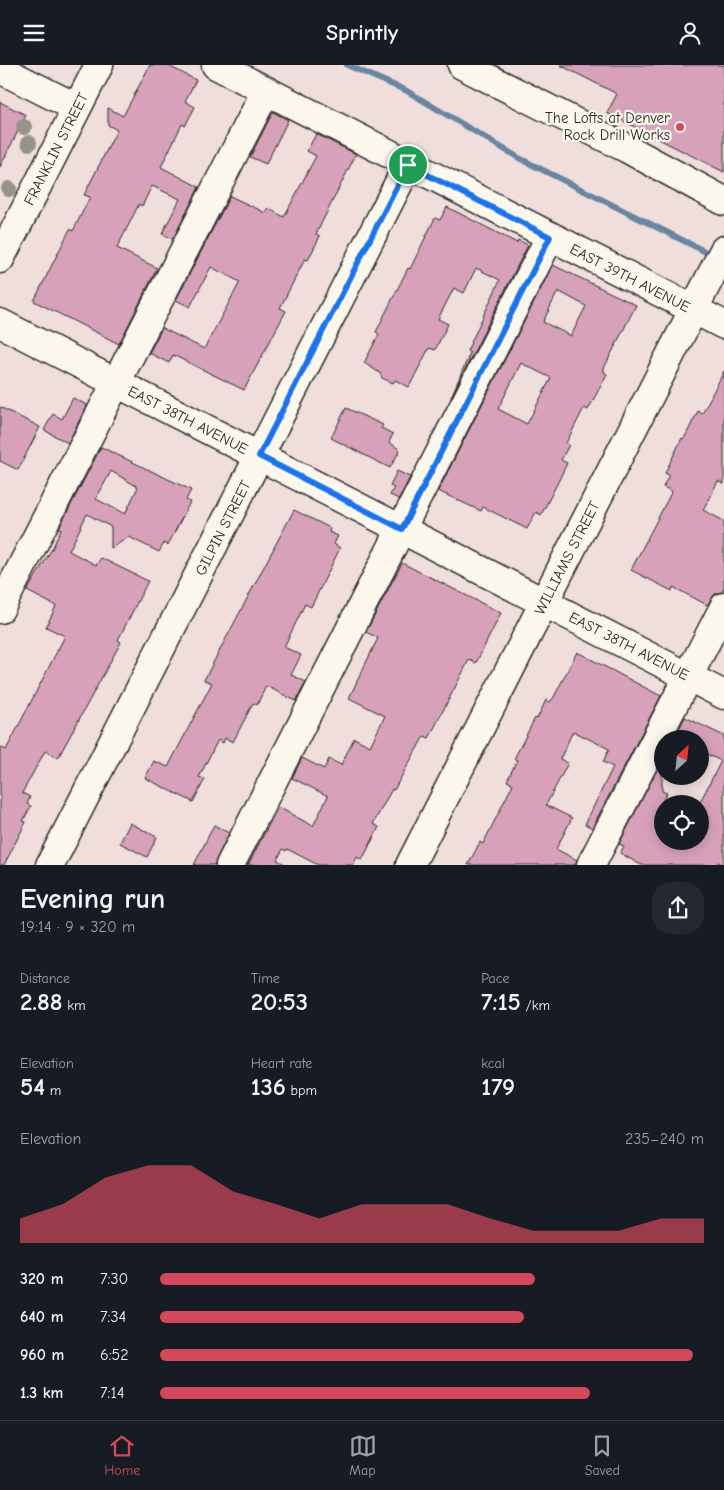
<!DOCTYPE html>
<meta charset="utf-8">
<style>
body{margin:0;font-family:"Comic Neue",sans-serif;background:#242831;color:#f1f3f6;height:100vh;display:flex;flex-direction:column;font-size:19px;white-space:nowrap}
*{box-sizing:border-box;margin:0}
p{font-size:16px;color:#9ea1a6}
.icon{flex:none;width:28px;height:28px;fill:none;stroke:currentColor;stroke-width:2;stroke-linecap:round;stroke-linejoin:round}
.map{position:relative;height:800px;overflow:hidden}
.details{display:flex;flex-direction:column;background:#171b24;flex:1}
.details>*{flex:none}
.needle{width:32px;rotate:27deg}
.controls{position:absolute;left:654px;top:665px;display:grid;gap:10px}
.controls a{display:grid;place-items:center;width:55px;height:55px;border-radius:50%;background:#171b24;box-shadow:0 2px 12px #0003;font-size:25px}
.pin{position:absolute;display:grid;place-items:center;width:42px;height:42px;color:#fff;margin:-21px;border:2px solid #fff;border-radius:50%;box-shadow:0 1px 5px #0007}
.round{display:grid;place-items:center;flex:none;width:52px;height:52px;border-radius:20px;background:#242831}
.summary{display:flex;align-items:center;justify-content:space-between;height:85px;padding:0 20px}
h1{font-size:28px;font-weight:700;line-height:38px}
.figures{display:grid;grid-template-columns:repeat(3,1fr);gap:8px;height:85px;padding:5px 20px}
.figures div{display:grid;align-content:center}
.figures b{font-size:25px;font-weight:700}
.figures small{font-size:14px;font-weight:400}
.figures p{font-size:14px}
.chart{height:140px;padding:10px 20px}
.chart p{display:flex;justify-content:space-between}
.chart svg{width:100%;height:90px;margin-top:5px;fill:#d1495b;opacity:.7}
ul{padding:0 20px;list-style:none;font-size:16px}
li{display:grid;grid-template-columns:80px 60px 1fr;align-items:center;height:38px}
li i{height:12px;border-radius:6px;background:#d1495b}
header{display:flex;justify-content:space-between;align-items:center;height:65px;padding:0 20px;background:#171b24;font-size:22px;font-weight:700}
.tabs{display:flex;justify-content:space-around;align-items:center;height:70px;border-top:1px solid #363941;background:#171b24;font-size:14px;color:#9ea1a6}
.tabs a{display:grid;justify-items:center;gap:2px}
.tabs .active{color:#d1495b}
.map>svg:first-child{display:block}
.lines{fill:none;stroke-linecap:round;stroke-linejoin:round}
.stream{stroke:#6a85a0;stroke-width:6}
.building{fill:#d7a2b9;stroke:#2b2b2b;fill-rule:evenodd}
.minor-casing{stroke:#2b2b2b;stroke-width:31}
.minor{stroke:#fbf7ec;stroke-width:28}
.tree{fill:#96938a}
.route-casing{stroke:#fff;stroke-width:10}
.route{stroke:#1a73e8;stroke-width:6}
.poi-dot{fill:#d1495b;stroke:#fbf7ec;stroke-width:2}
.labels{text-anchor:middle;stroke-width:4.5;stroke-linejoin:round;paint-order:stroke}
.poi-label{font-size:15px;fill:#2b2b2b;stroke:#fbf7ec;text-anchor:end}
.street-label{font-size:15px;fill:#2b2b2b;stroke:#fbf7ec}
</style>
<header><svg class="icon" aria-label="menu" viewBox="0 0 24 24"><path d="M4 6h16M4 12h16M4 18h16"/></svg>Sprintly<svg class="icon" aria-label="person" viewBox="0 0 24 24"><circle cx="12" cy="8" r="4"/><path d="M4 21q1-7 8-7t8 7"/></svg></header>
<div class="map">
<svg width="724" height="800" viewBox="0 0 724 800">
<rect width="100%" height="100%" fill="#f0dedd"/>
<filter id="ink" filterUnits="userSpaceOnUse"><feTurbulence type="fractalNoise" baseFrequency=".02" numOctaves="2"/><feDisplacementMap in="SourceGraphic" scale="10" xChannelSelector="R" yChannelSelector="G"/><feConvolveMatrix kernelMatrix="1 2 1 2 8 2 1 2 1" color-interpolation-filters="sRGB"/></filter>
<g filter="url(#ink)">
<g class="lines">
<path class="stream" d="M347 0 407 26 519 93 714 191"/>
</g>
<path class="building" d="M150 0H167L196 15 185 36 195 42 185 61 182 59 161 102 199 122 173 174 162 169 180 134 152 121 142 141 139 139 117 183 157 203 119 279 34 236 70 164 73 166 90 132 84 130 117 65 108 60V43L123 51Z
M560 0H724V107L607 48 617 29Z
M0 37 26 50 0 102Z
M273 47 288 55 266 99 250 92Z
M316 69 356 89 316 169 320 171 308 195 305 194 280 243 286 246 244 325 173 290 169 298 149 288 162 263 204 284 240 217 211 202 190 242 176 235 230 131 266 148 268 143 284 152 316 91 307 86Z
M447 142 517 178 518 175 528 180 451 332 470 288 467 286 500 215 476 203 464 228 454 223 438 254 448 259 435 285 429 283 409 322 395 315 393 318 382 313 380 308 364 298 379 269 376 267 408 203 410 204 435 153 440 155Z
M553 200 636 240 604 303V307L607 309 588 345 584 343 566 378 569 380 561 395 567 398 558 417 541 450 536 447 527 464 483 442 481 446 438 426ZM558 226 586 241 571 271 543 257ZM521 298 551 313 527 359 498 344Z
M724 306V419L718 416 703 445 724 456V523L722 527 715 529 707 540 673 522 672 526 631 505 672 426 663 422 669 410 665 408 682 373 684 374 698 346 702 349Z
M73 333 87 340 68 378 44 365 53 349 62 354Z
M0 342 40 362 18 405 0 396Z
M346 343 383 360 381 363 393 369 389 377 400 385 390 403 331 373Z
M101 382 191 425 186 435 190 437 168 480 164 478 159 487 129 472 111 483V462L87 449 69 486 96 500 101 493 148 516 118 575 121 577 58 693 45 686 22 728 30 732 27 739 31 741 23 756 26 757 4 800H0V682L6 685 65 571 46 562 56 541 27 526 53 482 61 464 59 463ZM111 406 138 422 125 449 96 434Z
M397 406 410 412 399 434 390 430 394 423 390 421Z
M294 445 330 463 329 467 338 471 334 479 340 483 311 542 305 539 284 582 301 590 291 610 306 617 296 636 266 621 257 640 253 638 233 677 225 673 223 678 218 675 199 712 205 714 193 737 145 713 154 696 168 702 212 618 204 615Z
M402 498 501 548 476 598 469 595 429 673 424 671 394 725 392 724 373 759 379 762 362 795 357 792 353 800H318L287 784 286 786 283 784 277 795 287 800H248L278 742 313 761 328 731 292 713 302 693 324 704 329 694 341 700 354 673 370 681 385 651 349 633 378 573 366 567Z
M577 587 661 631 592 763 585 759 613 702 603 697 609 684 573 666 560 694 568 698 546 740 572 753 556 784 577 795 575 800H468L480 777 483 779 513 719 507 716 517 695 514 694 535 653 537 654 546 635 550 637 554 632Z
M685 652 724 671V800L718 797 716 800H641L620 788 624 781 619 779 662 695V726L667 728 662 737V776H700V737L721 696 700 686V674H674Z
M130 758 157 772 147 792 120 778Z
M214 760 229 768 214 800H194Z"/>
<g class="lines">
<g class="minor-casing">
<path id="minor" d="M216 0 724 260
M462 0 628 84 724 136
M0 4 77 43
M0 194 99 0
M0 258 724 630
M0 544 266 26
M50 800 408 100
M230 800 550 172
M410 800 724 185
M591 800 724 542"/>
</g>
<use href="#minor" class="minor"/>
</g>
<g class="tree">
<circle cx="24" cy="62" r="8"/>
<circle cx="29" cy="78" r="8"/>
<circle cx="9" cy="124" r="8"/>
</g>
</g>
<g class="lines" filter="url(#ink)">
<g class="route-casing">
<path id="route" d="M408 100 550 172 402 464 259 391Z"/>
</g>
<use href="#route" class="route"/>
</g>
<circle class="poi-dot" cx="680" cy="62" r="5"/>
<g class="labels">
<g class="poi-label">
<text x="670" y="58">The Lofts at Denver<tspan x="670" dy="17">Rock Drill Works</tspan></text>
</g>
<g class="street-label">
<text transform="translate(56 84) rotate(-63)" y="5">FRANKLIN STREET</text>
<text transform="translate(630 213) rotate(27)" y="5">EAST 39TH AVENUE</text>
<text transform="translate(188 355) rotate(27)" y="5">EAST 38TH AVENUE</text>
<text transform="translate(223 463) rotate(-63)" y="5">GILPIN STREET</text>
<text transform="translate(567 493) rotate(-63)" y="5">WILLIAMS STREET</text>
<text transform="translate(629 581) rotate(27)" y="5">EAST 38TH AVENUE</text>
</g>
</g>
</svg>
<div class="controls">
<a><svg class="needle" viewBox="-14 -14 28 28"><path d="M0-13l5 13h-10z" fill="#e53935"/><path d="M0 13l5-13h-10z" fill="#9ea1a6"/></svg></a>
<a><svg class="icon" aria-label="locate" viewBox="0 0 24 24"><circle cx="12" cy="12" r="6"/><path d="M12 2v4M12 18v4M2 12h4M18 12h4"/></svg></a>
</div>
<div class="pin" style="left:408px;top:100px;background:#1e9e55"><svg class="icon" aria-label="arrive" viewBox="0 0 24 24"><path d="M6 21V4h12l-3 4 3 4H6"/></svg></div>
</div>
<section class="details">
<div class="summary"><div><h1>Evening run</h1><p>19:14 · 9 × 320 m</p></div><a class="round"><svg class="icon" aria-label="share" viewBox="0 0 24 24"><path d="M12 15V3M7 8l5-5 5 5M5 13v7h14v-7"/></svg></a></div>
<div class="figures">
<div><p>Distance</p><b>2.88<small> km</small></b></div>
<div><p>Time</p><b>20:53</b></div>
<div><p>Pace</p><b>7:15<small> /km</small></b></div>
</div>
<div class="figures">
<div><p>Elevation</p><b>54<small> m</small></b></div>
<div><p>Heart rate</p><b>136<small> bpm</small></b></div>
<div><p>kcal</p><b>179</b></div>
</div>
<div class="chart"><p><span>Elevation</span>235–240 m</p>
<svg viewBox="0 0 160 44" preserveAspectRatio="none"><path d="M0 44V32L10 25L20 12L30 6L40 6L50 19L60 25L70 32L80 25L90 25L100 25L110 32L120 38L130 38L140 38L150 32L160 32V44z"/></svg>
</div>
<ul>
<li><b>320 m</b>7:30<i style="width:69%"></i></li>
<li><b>640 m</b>7:34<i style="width:67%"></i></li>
<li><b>960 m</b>6:52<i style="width:98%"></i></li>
<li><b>1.3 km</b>7:14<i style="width:79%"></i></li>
</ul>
</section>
<nav class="tabs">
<a class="active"><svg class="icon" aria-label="home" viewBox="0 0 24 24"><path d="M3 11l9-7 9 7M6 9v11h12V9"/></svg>Home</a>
<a><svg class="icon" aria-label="map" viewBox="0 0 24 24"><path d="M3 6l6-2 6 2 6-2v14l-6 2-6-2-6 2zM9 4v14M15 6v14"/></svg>Map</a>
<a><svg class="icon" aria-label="saved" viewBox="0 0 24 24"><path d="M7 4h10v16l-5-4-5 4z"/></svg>Saved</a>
</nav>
